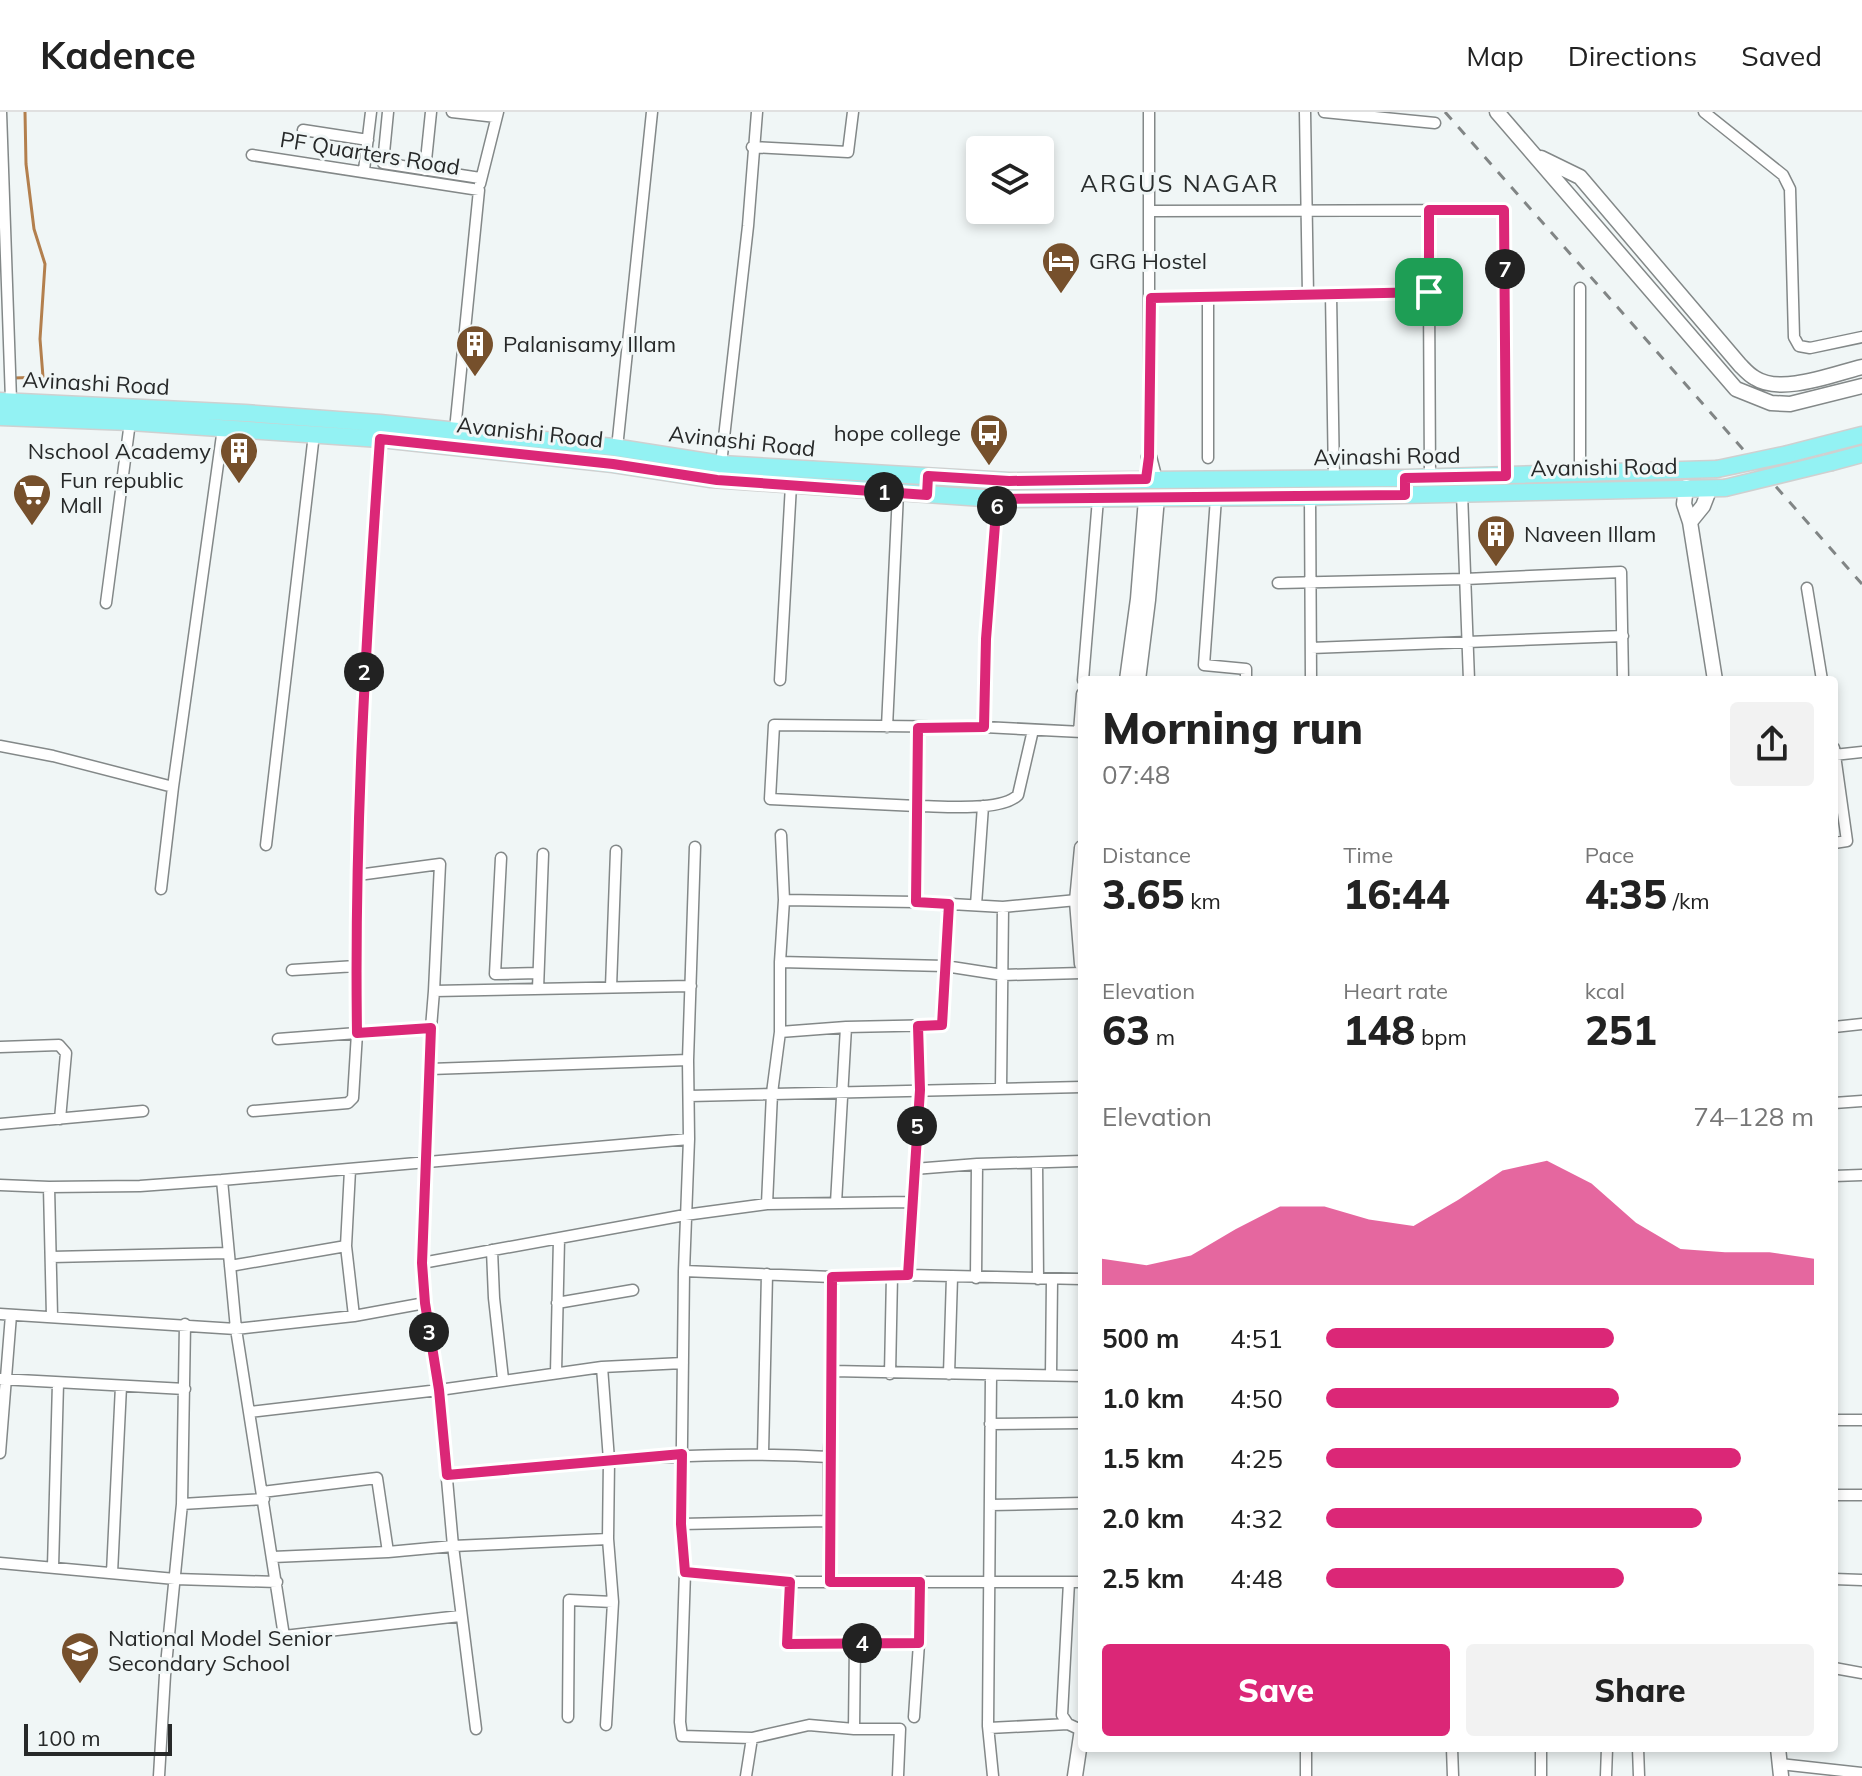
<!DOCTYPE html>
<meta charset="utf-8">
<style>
body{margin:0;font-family:Mulish,sans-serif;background:#f2f2f2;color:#222;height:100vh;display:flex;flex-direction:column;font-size:30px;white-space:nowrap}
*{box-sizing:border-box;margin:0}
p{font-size:26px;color:#767676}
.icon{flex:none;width:44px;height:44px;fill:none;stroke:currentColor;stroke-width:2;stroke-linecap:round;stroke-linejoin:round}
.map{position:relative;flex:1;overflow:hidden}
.sheet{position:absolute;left:1078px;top:564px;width:760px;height:1076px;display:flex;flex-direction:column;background:#fff;border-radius:8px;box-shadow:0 4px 12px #0003}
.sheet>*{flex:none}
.tools{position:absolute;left:966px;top:24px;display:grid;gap:16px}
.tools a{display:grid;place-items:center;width:88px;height:88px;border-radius:8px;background:#fff;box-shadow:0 4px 12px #0003;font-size:40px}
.scale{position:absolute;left:24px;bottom:20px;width:148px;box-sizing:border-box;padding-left:8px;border:4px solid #272929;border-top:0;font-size:22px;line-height:28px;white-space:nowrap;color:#272929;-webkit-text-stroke:6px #f0f6f6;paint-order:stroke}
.pin{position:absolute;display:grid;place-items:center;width:68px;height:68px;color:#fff;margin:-34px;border-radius:16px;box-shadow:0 4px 12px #0006}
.km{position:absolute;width:40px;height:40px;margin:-20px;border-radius:50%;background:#222;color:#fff;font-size:22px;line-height:40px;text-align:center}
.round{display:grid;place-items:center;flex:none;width:84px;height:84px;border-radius:8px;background:#f2f2f2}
.headline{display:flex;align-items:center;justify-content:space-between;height:136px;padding:0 24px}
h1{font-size:44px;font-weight:800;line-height:60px}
.stats{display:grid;grid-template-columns:repeat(3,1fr);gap:12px;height:136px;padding:8px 24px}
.stats div{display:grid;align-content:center}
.stats b{font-size:40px;font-weight:800}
.stats small{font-size:22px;font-weight:400}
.stats p{font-size:22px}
.chart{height:224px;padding:16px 24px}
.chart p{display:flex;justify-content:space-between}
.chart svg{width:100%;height:144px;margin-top:8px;fill:#db2777;opacity:.7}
.button{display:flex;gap:16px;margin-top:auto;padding:16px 24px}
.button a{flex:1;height:92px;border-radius:8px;background:#db2777;color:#fff;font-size:32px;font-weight:800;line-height:92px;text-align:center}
.button a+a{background:#f2f2f2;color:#222}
ul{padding:0 24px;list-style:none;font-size:26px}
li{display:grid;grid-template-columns:128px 96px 1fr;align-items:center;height:60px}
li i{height:20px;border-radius:10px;background:#db2777}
header{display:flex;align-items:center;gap:48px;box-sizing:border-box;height:112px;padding:0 40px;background:#fff;border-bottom:2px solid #e0e0e0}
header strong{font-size:38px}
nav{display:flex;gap:44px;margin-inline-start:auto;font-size:28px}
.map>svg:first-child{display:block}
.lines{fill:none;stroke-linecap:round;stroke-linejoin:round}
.stream{stroke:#b37f4d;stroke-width:3}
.street-casing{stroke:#838888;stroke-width:13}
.secondary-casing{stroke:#838888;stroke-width:17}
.primary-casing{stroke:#cfd0d0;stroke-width:19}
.street{stroke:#fff;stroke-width:10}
.secondary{stroke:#fff;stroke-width:14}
.primary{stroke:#93f2f3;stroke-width:16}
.rail{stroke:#818585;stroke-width:3;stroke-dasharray:10 10;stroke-linecap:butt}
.primary-bridge-casing{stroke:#cfd0d0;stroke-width:19;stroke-linecap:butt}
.primary-bridge{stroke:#93f2f3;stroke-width:16}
.route-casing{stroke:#fff;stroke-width:16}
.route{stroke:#db2777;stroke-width:10}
.labels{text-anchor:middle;stroke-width:6;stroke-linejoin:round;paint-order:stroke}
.street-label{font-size:22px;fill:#272929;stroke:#f0f6f6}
.poi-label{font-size:22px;fill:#272929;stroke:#f0f6f6;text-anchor:start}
.neighbourhood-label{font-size:24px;letter-spacing:2px;fill:#2b2f2f;stroke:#f0f6f6}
</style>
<header>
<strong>Kadence</strong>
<nav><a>Map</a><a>Directions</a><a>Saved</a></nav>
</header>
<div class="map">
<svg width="1862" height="1664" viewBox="0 0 1862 1664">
<rect width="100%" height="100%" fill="#f0f6f6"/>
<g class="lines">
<path class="stream" d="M14 266 43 265 40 227 45 152 34 117 26 52 25 0"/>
<g class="street-casing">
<path id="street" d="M1 0 11 288
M388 0 383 51 480 66
M452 0 496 5
M1149 0V345
M1305 0 1308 183
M1324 0 1435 11
M1704 0 1783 63 1790 77 1794 225 1799 234 1810 236 1862 225
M303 18 368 28
M752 35 848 40 853 0
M252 43 479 78 455 318
M364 58 371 0
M425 58 431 0
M480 72 498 0
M1429 98V180
M1150 99 1504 98 1506 364
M1331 182 1334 368
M1208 185V346
M1151 186 1429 180 1430 366
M617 336 652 0
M721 352 748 114 757 0
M1580 362V176
M1462 381 1469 568
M1310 385 1311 568
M1216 386 1204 553 1246 557V568
M1278 471 1465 467 1621 460 1623 568
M1807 476 1822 568
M106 491 130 310
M1311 536 1623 524
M780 568 791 373
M1083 568 1098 387
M887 615 898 381
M984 615 986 527 997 387
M918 616 917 694C942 694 1002 700 1018 683L1033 618
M1079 620 1082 582
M0 634 53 644 173 675
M1834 636 1847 729 1834 731
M1834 643 1862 640
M781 723 784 788
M266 733 314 322
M501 746 495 862 538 861
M358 763 440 752 434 879 691 874
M161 777 173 675 223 316
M916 790 917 694 770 687 774 613 984 615 1082 620
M976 793 983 694
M780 850 945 854 1003 863 1082 861
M292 858 356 854
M611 875 616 739
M538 877 543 742
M1834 915 1862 912
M431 916 434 879
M780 920 846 915 942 913 949 792
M0 935 59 933 66 941 60 1007
M688 948 695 735
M430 957 688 948 689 1027
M1001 977 1003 795
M689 984 1082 975
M1834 991 1862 989
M253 999 348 991 353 986 357 921 278 927
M0 1012 143 999
M1037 1051 1038 1167
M914 1057 977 1052 1082 1049
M1834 1064 1862 1063
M0 1073 49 1075
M836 1091 846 915
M767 1092 772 981 780 920V850L784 788 916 790 1003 795 1077 788
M346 1134 354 1204
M492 1138 494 1186 503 1267
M51 1145 228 1141
M422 1151 685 1103 767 1092 912 1090
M230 1154 346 1134 350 1058
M684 1159 681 1412 685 1460 783 1470H1082
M908 1163 920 978 918 914
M832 1165V1259L1082 1264
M976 1166 977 1052
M425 1191 439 1278 453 1434 608 1427 613 1490 606 1613
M557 1191 633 1178
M0 1202 236 1217 354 1204 425 1191 422 1151 431 916 357 921C354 723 366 525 380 327
M52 1204 49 1075 140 1074 222 1068
M602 1255 683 1251
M556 1261 559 1127
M890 1262 892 1163
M949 1262 952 1165
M991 1263 988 1614 993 1664
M1051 1263 1052 1167
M0 1267 185 1277
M249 1300 439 1278 602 1255 609 1348 608 1427
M1834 1308H1862
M990 1312 1082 1311
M0 1341 11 1203
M763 1341 767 1162
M447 1363C576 1351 699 1337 829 1345L832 1259
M262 1380 377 1366 388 1440 453 1434 476 1617
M1834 1383H1862
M182 1392 264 1387
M990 1393 1082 1391
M829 1409 830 1470
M681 1412 829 1409V1345
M273 1445 388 1440
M0 1451 175 1467 277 1470
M53 1455 58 1271
M685 1460 680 1610 682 1624 752 1626
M112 1461 121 1274
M1834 1467 1862 1468
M790 1470 787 1532 919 1531 914 1605
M1069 1470 1062 1603 1068 1612 1081 1618
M460 1504 284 1524 236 1217 222 1068 689 1027 684 1159 832 1165 908 1163 1082 1167
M855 1531 854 1617H900L898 1664
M919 1531 920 1470
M1834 1556 1862 1561
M568 1605 569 1488 613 1490
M989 1616 1068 1612
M1452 1636 1453 1664
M1638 1636 1639 1664
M1780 1652 1862 1661
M159 1664 165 1563 182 1392 185 1212
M746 1664 752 1626 809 1613 854 1617
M1306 1664V1636
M1541 1664V1636
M1606 1664 1607 1636"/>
</g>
<g class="secondary-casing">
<path id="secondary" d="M1497 0 1736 277 1771 291 1790 292 1862 274
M1541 46 1580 65 1740 253C1744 257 1749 263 1755 266 1781 283 1833 262 1862 255
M1149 345 1155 368
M1686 375 1684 392 1690 410 1715 568
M1690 410 1703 394 1710 376
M1127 568 1138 487 1146 387
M1138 568 1148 488 1157 386
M1082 736 1077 789 1082 852
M1778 1636 1781 1664
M1075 1664 1082 1617"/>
</g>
<g class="primary-casing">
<path id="primary" d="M0 289 245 301 380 311 613 335 721 352 1009 369 1405 366 1717 357
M0 305 130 310 380 327 613 352 711 367 997 387 1310 385 1725 376
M1788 342 1862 323
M1832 350 1862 342"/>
</g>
<use href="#street" class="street"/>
<use href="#secondary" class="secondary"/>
<use href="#primary" class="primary"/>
<path class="rail" d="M1445 0 1862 472"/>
<g class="primary-bridge-casing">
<path id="primary-bridge" d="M1717 357 1788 342
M1725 376 1832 350"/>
</g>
<use href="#primary-bridge" class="primary-bridge"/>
</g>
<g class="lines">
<g class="route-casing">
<path id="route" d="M1429 98H1504L1506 364 1405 366V383L997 387 986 527 984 615 918 616 916 790 949 792 942 913 918 914 920 978 908 1163 832 1165 830 1470H920L919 1531 787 1532 790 1470 685 1460 681 1412 682 1342 447 1363 439 1278 425 1191 422 1151 431 916 357 921C354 723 366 525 380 327L613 352 717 368 927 383 928 364 1009 369 1146 367 1149 345 1151 186 1429 180Z"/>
</g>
<use href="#route" class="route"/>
</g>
<defs>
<g id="hotel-pin" transform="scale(2)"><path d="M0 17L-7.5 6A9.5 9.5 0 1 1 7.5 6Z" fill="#76502c" stroke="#f0f6f6"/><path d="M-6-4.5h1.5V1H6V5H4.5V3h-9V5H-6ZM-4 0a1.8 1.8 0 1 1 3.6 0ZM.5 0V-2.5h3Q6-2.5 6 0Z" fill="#fff"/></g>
<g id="building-pin" transform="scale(2)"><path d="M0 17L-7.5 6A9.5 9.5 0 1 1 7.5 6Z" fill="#76502c" stroke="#f0f6f6"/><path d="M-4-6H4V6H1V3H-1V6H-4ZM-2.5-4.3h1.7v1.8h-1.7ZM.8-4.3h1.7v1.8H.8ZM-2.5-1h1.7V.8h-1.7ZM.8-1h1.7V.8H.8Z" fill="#fff"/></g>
<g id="bus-pin" transform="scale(2)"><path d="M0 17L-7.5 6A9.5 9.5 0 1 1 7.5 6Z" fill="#76502c" stroke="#f0f6f6"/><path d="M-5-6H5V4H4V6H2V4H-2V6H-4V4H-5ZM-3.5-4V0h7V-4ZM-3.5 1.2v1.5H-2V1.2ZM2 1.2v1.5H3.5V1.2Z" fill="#fff"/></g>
<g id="supermarket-pin" transform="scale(2)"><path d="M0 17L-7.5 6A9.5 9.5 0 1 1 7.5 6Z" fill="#76502c" stroke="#f0f6f6"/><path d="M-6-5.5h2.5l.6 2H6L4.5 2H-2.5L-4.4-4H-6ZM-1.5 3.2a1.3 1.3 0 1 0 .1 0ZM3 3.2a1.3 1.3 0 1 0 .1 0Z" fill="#fff"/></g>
<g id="school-pin" transform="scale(2)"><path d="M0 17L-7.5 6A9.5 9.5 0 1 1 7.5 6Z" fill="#76502c" stroke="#f0f6f6"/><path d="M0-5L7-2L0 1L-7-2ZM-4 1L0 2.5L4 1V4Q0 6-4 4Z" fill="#fff"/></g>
</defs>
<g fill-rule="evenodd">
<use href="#hotel-pin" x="1061" y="149"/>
<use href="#building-pin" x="475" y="232"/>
<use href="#bus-pin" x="989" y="321"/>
<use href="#building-pin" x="239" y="339"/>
<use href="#supermarket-pin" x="32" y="381"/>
<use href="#building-pin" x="1496" y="422"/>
<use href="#school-pin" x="80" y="1539"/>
</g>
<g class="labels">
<g class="street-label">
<text transform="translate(370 41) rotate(9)" y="8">PF Quarters Road</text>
<text transform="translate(96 271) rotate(3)" y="8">Avinashi Road</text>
<text transform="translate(530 320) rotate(6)" y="8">Avanishi Road</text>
<text transform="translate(742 329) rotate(6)" y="8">Avinashi Road</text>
<text transform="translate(1387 344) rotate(-1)" y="8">Avinashi Road</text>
<text transform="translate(1604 355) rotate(-1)" y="8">Avanishi Road</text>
</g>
<g class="poi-label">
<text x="1089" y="157">GRG Hostel</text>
<text x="503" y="240">Palanisamy Illam</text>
<text x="961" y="329" text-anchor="end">hope college</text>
<text x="211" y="347" text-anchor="end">Nschool Academy</text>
<text x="60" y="376">Fun republic<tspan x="60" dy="25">Mall</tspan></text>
<text x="1524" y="430">Naveen Illam</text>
<text x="108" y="1534">National Model Senior<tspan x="108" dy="25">Secondary School</tspan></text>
</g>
<g class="neighbourhood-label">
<text x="1180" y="80">ARGUS NAGAR</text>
</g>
</g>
</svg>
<div class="tools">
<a><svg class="icon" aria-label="layers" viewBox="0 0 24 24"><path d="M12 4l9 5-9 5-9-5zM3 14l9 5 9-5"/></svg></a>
</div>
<div class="scale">100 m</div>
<div class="pin" style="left:1429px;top:180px;background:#1e9e55"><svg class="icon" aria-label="arrive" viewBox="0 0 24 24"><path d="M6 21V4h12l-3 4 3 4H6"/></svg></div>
<b class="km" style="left:884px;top:380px">1</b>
<b class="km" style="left:364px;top:560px">2</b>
<b class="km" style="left:429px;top:1220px">3</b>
<b class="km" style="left:862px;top:1531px">4</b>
<b class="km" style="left:917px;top:1014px">5</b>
<b class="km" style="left:997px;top:394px">6</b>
<b class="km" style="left:1505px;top:157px">7</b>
<section class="sheet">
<div class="headline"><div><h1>Morning run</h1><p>07:48</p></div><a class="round"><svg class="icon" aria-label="share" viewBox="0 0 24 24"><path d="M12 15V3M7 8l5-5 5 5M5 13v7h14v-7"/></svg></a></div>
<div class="stats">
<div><p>Distance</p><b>3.65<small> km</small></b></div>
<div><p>Time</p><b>16:44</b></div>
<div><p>Pace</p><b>4:35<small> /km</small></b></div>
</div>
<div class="stats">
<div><p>Elevation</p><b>63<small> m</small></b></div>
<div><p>Heart rate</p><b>148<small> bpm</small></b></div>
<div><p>kcal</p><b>251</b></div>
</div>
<div class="chart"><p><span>Elevation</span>74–128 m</p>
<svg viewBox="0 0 160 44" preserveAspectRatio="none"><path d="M0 44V36L10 38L20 35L30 27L40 20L50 20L60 24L70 26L80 18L90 9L100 6L110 13L120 25L130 33L140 34L150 34L160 36V44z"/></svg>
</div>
<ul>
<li><b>500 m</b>4:51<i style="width:59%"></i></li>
<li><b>1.0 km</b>4:50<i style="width:60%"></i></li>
<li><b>1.5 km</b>4:25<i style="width:85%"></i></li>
<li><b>2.0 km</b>4:32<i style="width:77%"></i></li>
<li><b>2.5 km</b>4:48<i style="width:61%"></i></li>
</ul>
<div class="button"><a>Save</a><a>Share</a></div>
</section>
</div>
